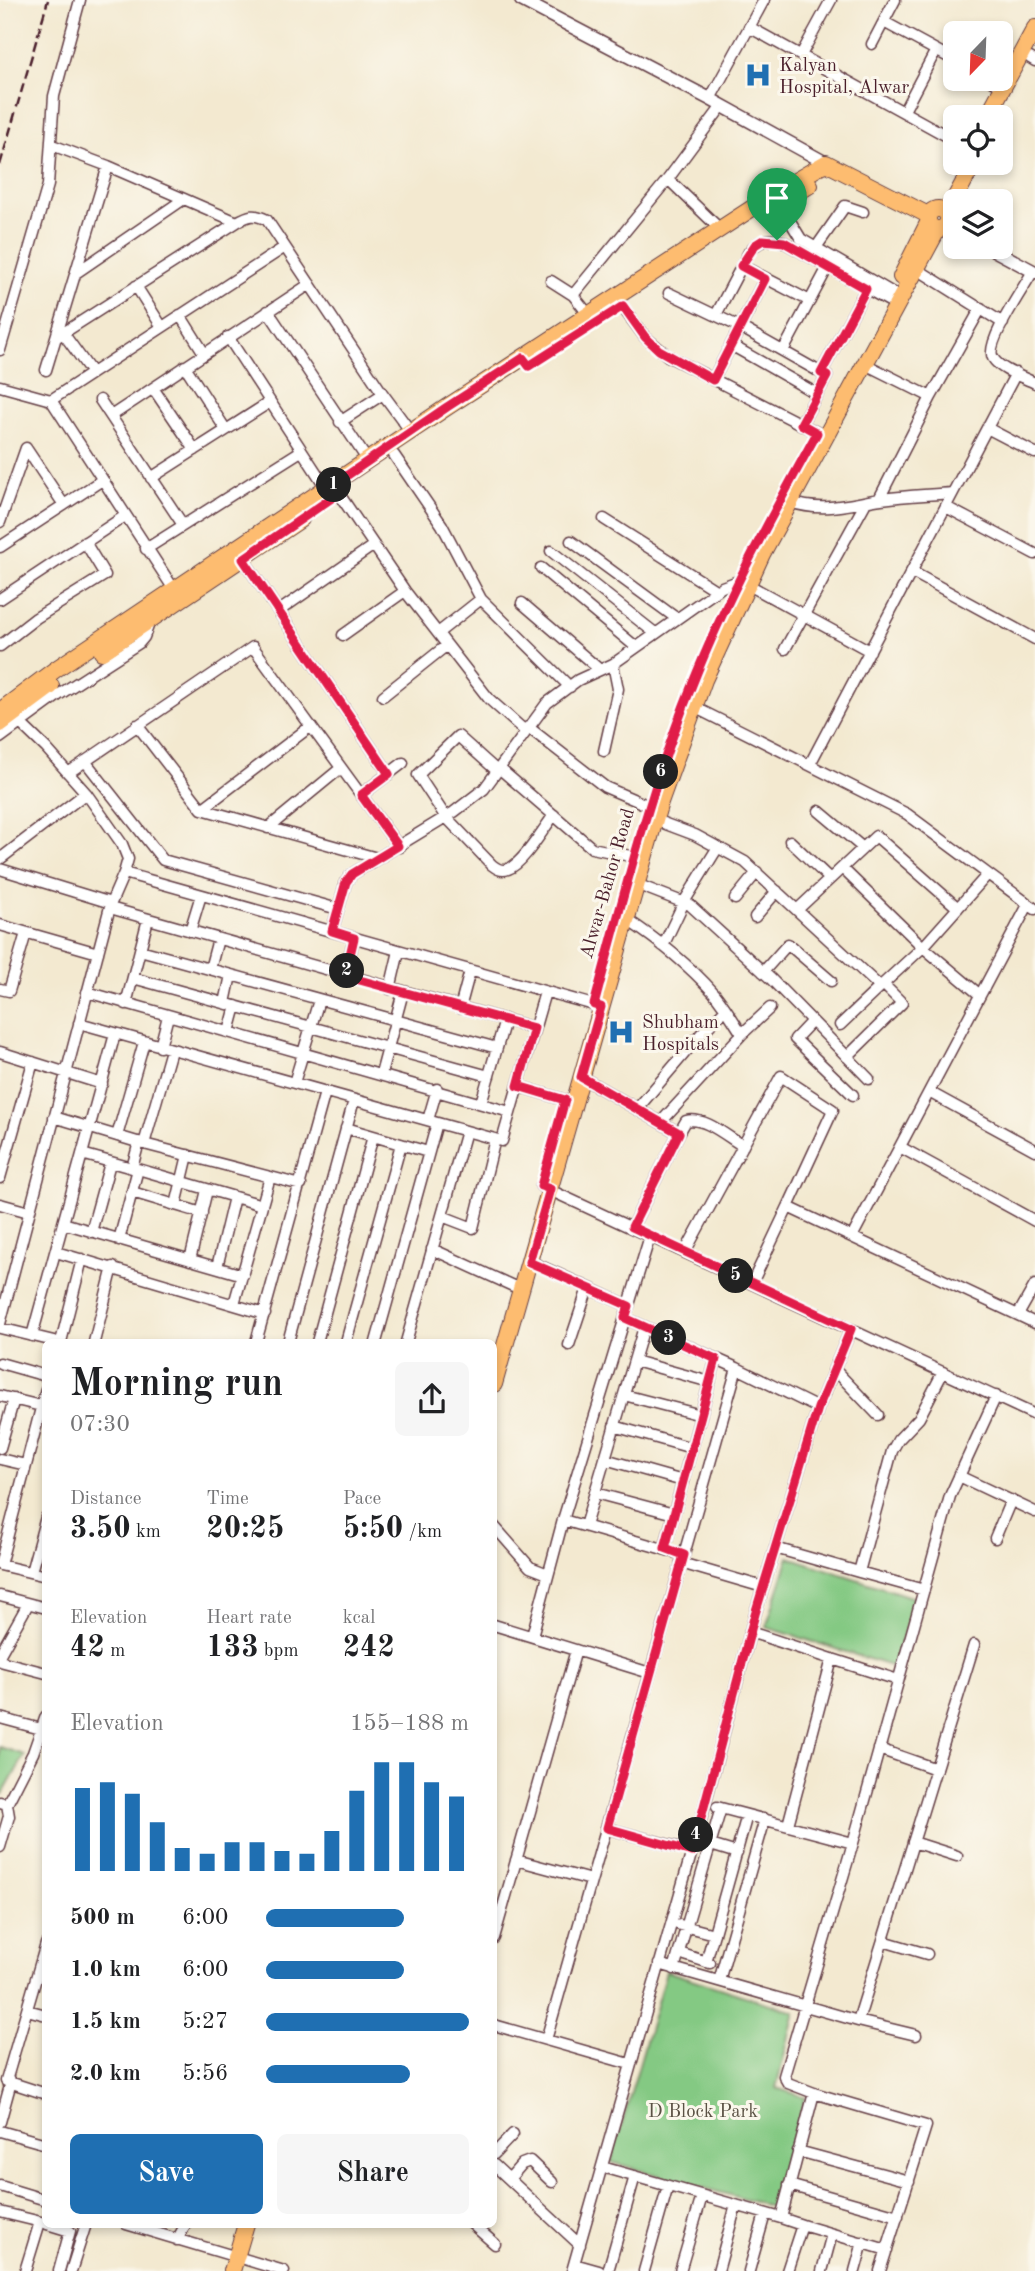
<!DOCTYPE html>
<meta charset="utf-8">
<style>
body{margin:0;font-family:"Old Standard TT",serif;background:#f6f6f6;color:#202124;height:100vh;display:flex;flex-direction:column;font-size:26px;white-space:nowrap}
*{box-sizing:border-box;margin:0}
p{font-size:23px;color:#757577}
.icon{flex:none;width:38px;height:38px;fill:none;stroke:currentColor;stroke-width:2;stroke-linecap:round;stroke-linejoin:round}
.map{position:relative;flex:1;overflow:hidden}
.side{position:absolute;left:42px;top:1339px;width:455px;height:889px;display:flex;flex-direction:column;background:#fff;border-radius:10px;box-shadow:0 4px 10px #0003}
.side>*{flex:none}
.needle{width:46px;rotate:203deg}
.tools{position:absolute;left:943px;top:21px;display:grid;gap:14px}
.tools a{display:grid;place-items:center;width:70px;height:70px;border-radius:10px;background:#fff;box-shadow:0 4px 10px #0003;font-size:35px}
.pin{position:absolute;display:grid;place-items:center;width:60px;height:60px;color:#fff;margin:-72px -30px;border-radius:50% 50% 50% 0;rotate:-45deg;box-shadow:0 0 7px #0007}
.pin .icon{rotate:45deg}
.km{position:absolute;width:35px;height:35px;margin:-18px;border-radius:50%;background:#222;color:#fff;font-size:19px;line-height:35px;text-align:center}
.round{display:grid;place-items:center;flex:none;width:74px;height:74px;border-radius:10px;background:#f6f6f6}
.head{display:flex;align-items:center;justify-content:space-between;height:119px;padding:0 28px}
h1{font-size:38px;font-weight:700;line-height:52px}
.stats{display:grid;grid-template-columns:repeat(3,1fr);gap:10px;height:119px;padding:7px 28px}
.stats div{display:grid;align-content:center}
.stats b{font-size:30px;font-weight:700}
.stats small{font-size:19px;font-weight:400}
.stats p{font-size:19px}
.chart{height:196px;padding:14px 28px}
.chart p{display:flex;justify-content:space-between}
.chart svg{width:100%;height:126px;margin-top:7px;stroke:#1f6fb2;stroke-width:6}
.action{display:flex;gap:14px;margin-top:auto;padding:14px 28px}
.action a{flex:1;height:80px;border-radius:10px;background:#1f6fb2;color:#fff;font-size:28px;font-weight:700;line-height:80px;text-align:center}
.action a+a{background:#f6f6f6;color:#202124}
ul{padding:0 28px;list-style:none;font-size:23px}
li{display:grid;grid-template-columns:112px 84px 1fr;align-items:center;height:52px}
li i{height:18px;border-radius:9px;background:#1f6fb2}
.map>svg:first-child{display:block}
.green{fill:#84c983;stroke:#677457;stroke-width:2}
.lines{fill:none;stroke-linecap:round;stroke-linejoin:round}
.minor-casing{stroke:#633d44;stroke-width:13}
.tertiary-casing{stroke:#633d44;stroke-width:15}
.primary-casing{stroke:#633d44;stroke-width:18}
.minor{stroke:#fff;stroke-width:10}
.tertiary{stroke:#fff;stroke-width:12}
.primary{stroke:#fdbc70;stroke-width:16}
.rail{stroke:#4a1f2b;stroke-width:2.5;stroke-dasharray:10 5;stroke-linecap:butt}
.route-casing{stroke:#fff;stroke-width:14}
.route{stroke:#e11d48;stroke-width:9}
.labels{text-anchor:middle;stroke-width:6;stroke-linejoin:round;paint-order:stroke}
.poi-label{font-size:19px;fill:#4a1f2b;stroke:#fbf7ec;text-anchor:start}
.street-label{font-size:19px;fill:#4a1f2b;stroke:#fbf7ec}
.park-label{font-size:19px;fill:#5b5245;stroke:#fbf7ec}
</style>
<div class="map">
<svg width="1035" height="2271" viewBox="0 0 1035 2271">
<rect width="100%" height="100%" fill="#fbf7ec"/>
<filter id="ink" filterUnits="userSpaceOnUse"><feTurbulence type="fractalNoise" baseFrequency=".0143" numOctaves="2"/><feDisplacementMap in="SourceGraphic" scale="14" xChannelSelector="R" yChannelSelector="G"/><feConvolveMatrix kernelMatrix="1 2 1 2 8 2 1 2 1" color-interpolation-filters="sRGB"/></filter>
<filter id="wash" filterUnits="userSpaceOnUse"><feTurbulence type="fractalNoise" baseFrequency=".00686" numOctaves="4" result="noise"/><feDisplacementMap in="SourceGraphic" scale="28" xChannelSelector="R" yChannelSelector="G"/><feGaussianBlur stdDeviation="1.57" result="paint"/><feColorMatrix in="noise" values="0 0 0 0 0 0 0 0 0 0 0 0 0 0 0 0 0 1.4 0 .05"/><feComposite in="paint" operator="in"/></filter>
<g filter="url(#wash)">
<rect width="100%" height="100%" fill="#f3e9d0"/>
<path class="green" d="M789 1557 914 1598 894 1667 766 1627Z
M0 1747 25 1755 3 1794 0 1793Z
M666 1971 795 2012 776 2088 805 2097 776 2208 611 2162Z"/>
</g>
<g filter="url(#ink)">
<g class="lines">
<g class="minor-casing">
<path id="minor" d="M884 22 956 61
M749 27 956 141
M872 44 895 0
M801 55 831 0
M1030 58 1035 61
M988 79 1003 87
M710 99 764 0
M904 111 936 50
M52 145 108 166 237 222C249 215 254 213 267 220L383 394 411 432
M668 179 720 229
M776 198 801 239 893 293
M815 249 845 206 863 212
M742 266 810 301
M917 269 1003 323
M1033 271C1025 286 984 344 993 358 1000 370 1023 377 1035 383
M76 273 184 199
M551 281 573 295 589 315
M136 286 162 327
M669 293 740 327 827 376 801 424
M573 295 668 179 722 106
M616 298 645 337 668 356 826 437
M268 311 368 461
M180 315 204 353
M716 315 749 252C758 240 769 237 784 242L889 301
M63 333 92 373
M57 337 237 222
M228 337 327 489
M731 345 817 394
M0 350 48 185 54 96 80 0
M783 351 828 267
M865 364 931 397
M185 366 226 430
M46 370 108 166
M821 373 866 289
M713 380 765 279
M0 386 51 400 285 247
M153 388 195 450
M51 400 175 591
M100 400 183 525
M111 416 310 284
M340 422 383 394
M987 428 1035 453
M394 455 442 525 481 599 570 687
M151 478 270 402
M333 485 405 591 489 699 525 731
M879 499 931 397 981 308
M790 502C823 513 848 504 881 499 905 496 929 495 952 493
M946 507 1035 554
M604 519 717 591
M0 522 26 448 64 505
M571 541 676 618
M0 547 102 480
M146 549 301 451
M551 551 655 633
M243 559 389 774
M541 568 636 647
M912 572 1035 639
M747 584 870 651
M0 599 125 516
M522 603 600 670
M279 611 374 545
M438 633 481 599
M343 635 405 591
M0 646 36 618 105 575 85 542
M785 649 865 504
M383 696 447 645
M694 707 907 814 1035 909
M20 723 46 748 86 793 122 844 128 859 124 873 601 1007
M137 725 202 809 377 858
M528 727 605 787 649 806
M0 738 60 694 139 643 144 637 150 621
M604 751 618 689 613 664
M85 761 163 860 338 909
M810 764 1016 373
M499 768 592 848 635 857
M497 771 458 736 418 775 445 816 492 865C497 869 502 872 508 869 523 864 544 828 554 815
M68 773 253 647 399 847
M361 795 403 763
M202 809 311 726
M819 811 863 848
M655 820 695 835 745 862 880 987 840 1025
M268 828 341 768
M790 841 830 879
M0 859 86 793
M842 868 923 947 980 995
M0 869 111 903
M636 884 690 905 771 979 869 1079
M735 899 757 872
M110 908 534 1028
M798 909 876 836 958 908
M755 917 777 891
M626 919C658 940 688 964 714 993 724 1005 733 1020 742 1034
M0 925 98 953
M190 931 201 895
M332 931 346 882 352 874 454 812 484 789 547 703 578 680 613 664 722 587 738 581
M663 946 684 902 718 847
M140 950 497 1048
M210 969 218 939
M763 972 788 944 831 981
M345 976 354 938
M133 978 489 1076
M0 989 9 991 26 933
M390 989 399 951
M87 992 510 1112
M225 1003 231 975
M126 1004 148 919
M460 1008 470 971
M812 1021 795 1039 853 1095
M79 1023 502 1141 545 992
M229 1032 236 1006
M160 1047 168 1016
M0 1052 102 1084
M847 1057 902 1003 883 984 923 947 988 874
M381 1074 403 992
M581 1077 679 1133 686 1121C705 1116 727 1137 743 1146
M294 1083 319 1000
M518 1086 565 1100
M929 1092 1035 1150
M481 1103 505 1020
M637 1109 701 1034 725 1010
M54 1117 144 1144 301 1185
M428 1120 437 1089
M661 1122 742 1034 770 1008
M346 1128 428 1152
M117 1136 144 1042
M144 1144 171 1050
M900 1147 1035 1221
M82 1154 132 1168 139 1142
M0 1178 33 1062
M541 1186 1035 1415
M132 1192 202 1213
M0 1204 29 1212
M176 1205 188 1155
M442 1216 473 1228 495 1139
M63 1223 243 1275
M632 1227 679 1133
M91 1232 110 1163
M852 1237 1028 905
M119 1240 138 1169 262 1205
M432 1249 513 1286
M56 1252 265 1314
M685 1252 781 1076 833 1110 788 1207
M190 1260 207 1190
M529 1261 629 1306
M217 1267 234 1197
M752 1283 788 1207 1035 1323
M234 1304 270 1177
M1018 1315 1035 1285
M625 1318 737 1368 818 1408
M0 1324 111 903 124 873
M0 1328 58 1342
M32 1336 115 1034
M61 1342 82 1259
M94 1342 113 1267
M256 1342 325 1092
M288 1342 354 1100
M317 1342 373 1136
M346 1342 401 1144
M376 1342 437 1123
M406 1342 466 1131
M569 1345 588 1288
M634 1361 710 1382
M0 1363 46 1376
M834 1369 878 1415
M624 1395 701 1415
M0 1396 41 1406
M614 1426 692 1448
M0 1448 14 1399
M0 1459 26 1465
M605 1459 683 1481
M959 1476 1035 1512
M595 1493 674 1514
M563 1520 684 1555
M494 1526 530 1567 548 1574
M585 1526 644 1327
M995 1538 1011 1500
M665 1547 716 1359
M775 1548 859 1572
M681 1563 763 1587
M0 1565 46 1389
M0 1565 46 1576
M31 1572 46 1517
M924 1590 859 1572 892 1451 898 1440 919 1418 943 1372
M0 1596 46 1608
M494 1625 650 1673
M750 1632 832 1659 788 1825
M532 1636 563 1520 650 1236
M0 1654 28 1604
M832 1659 898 1680
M0 1661 46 1673
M0 1718 41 1729
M879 1749 936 1769
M0 1802 7 1804 33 1753 46 1716
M717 1807 853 1843
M606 1828 692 1851
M913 1842 957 1856
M704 1843 737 1853
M0 1847 9 1816 7 1804
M516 1860 591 1880
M680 1925 714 1934
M494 1938 576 1650
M883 1941 927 1954
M46 1944 6 2081 46 2094
M679 1953 710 1963
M706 1962 747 1815
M659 1964 858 2021 916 2035
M674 1969 721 1808
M719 1981 765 1819
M27 2010 46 2015
M858 2021 974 1645
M494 2025 630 2064
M546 2040 737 1368
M814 2093 926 2126 880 2271
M0 2122 11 2082
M0 2131 46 2144
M798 2151 909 2181
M494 2154 513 2134
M494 2165 580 2245
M602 2167 781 2218 814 2093 788 2083 784 2076 853 1843 950 1496 996 1396
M509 2179 522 2164 530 2161 552 2182
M789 2185 898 2216
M0 2186 46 2200
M0 2212 45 2223
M781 2218 802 2225 787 2271
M47 2224 70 2231 59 2271
M126 2224 284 2271
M472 2224 495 2244
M802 2225 887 2250
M177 2240 186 2224
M574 2264 599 2271
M25 2271 40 2222
M71 2271 86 2224
M572 2271 702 1816 755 1614 818 1408 851 1329
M608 2271 635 2176
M644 2271 668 2186
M680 2271 702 2196
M718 2271 736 2205
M749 2271 765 2214
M822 2271 832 2234
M855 2271 863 2242"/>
</g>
<g class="tertiary-casing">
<path id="tertiary" d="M521 0 710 99 826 163
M947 225 956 230
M988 247 1035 272"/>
</g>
<g class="primary-casing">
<path id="primary" d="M987 117 1035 28
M928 219a10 10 0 1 1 20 0a10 10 0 1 1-20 0Z
M767 212 810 185
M947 213 974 163
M901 277 928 223
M102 652 301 519
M0 711 56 669 447 407 780 190 826 163 928 215
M0 724 51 686
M494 1384 660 802 704 680 762 554 938 229
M232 2271 246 2224"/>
</g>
<use href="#minor" class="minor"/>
<use href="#tertiary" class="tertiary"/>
<use href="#primary" class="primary"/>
<path class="rail" d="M0 165 48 0"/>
</g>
</g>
<g class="lines" filter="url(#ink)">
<g class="route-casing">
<path id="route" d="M763 240 784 242 866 289 821 373 827 376 801 424 817 433C772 515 727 597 692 685 650 789 623 898 594 1005L601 1007 581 1077 679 1133 632 1227 851 1329 818 1408 755 1614 692 1852 607 1828 684 1555 665 1548 716 1359 625 1318 629 1306 529 1262 550 1189 541 1186 565 1100 518 1086 534 1028 345 976 354 938 332 931 346 882 352 874 398 846 361 795 389 774 243 559 339 493 333 485 447 407 523 358 529 366 623 306 645 337 659 350 713 380 765 279 741 266 755 245Z"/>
</g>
<use href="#route" class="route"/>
</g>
<defs>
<g id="hospital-bare" transform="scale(2.1)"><path d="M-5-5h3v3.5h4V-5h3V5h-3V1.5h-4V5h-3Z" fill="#1f6fb2" stroke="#fbf7ec" stroke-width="2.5" paint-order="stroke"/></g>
</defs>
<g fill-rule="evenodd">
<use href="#hospital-bare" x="758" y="75"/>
<use href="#hospital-bare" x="621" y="1032"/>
</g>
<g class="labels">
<g class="poi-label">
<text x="779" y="71">Kalyan<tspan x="779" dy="22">Hospital, Alwar</tspan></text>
<text x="642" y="1028">Shubham<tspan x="642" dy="22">Hospitals</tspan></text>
</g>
<g class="street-label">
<text transform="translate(606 883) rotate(-74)" y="7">Alwar-Bahor Road</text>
</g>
<g class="park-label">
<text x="703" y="2117">D Block Park</text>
</g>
</g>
</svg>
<div class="tools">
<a><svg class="needle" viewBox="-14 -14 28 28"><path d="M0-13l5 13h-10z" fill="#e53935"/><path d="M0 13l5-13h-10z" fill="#757577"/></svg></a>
<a><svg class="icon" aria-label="locate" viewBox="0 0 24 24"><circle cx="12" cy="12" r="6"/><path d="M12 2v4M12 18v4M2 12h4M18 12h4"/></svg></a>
<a><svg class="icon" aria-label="layers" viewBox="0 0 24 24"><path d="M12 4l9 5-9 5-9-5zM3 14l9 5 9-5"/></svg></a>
</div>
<div class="pin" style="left:777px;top:240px;background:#1e9e55"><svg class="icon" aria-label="arrive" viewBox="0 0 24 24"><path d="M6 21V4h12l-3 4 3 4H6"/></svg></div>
<b class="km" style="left:334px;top:485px">1</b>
<b class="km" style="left:347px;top:971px">2</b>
<b class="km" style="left:669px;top:1338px">3</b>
<b class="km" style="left:696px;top:1835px">4</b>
<b class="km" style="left:736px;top:1276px">5</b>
<b class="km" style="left:661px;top:772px">6</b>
<section class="side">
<div class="head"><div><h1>Morning run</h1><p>07:30</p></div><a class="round"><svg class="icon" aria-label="share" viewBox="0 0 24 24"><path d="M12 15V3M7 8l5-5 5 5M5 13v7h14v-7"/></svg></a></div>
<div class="stats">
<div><p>Distance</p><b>3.50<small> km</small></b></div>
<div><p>Time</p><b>20:25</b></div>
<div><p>Pace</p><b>5:50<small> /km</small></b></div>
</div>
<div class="stats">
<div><p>Elevation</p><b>42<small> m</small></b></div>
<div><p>Heart rate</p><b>133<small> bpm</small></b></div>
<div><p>kcal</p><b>242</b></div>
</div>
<div class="chart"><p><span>Elevation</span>155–188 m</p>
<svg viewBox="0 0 160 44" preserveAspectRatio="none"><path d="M5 44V15M15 44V13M25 44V17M35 44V27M45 44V36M55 44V38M65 44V34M75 44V34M85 44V37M95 44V38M105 44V30M115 44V16M125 44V6M135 44V6M145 44V13M155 44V18"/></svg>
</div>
<ul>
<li><b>500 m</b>6:00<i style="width:68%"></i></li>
<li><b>1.0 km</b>6:00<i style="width:68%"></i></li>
<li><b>1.5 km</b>5:27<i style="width:100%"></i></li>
<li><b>2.0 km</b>5:56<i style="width:71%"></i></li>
</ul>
<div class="action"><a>Save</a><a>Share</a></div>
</section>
</div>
